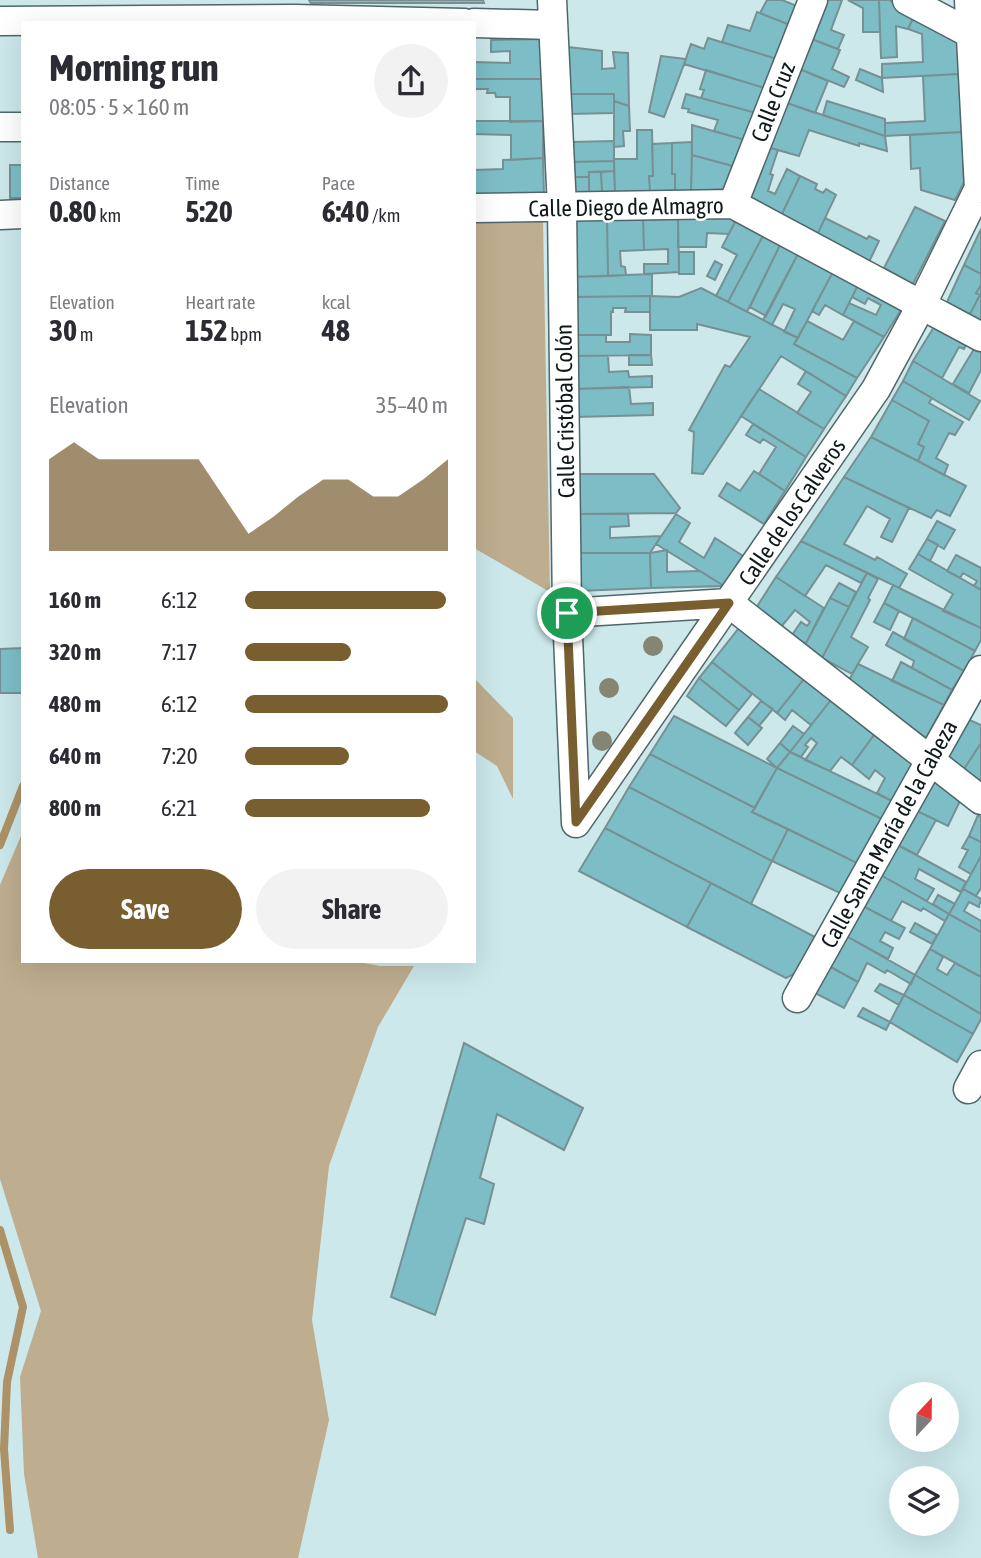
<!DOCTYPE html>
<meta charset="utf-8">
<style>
body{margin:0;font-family:"Asap Condensed",sans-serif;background:#f2f2f3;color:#2b2b33;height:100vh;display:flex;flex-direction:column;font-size:26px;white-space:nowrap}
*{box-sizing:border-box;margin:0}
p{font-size:23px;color:#7c7c81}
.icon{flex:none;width:38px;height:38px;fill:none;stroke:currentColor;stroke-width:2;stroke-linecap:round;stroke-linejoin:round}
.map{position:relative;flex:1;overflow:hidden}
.side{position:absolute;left:21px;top:21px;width:455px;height:942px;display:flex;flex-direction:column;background:#fff;border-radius:0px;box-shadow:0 7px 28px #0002}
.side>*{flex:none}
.needle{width:46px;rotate:22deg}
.buttons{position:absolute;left:889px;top:1382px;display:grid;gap:14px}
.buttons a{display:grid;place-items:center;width:70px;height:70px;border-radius:50%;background:#fff;box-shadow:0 7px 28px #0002;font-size:35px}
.pin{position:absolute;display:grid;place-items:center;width:60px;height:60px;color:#fff;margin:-30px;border:4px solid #fff;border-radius:50%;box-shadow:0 2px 7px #0007}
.round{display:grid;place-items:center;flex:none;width:74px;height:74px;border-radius:37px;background:#f2f2f3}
.headline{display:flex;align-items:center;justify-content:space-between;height:119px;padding:0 28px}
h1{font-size:38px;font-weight:700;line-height:52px}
.figures{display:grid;grid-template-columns:repeat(3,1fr);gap:10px;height:119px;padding:7px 28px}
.figures div{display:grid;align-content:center}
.figures b{font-size:30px;font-weight:700}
.figures small{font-size:19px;font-weight:400}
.figures p{font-size:19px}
.chart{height:196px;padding:14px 28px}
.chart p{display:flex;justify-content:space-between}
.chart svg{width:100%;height:126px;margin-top:7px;fill:#795e30;opacity:.7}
.cta{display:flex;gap:14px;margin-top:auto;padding:14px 28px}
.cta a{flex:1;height:80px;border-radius:42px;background:#795e30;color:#fff;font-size:28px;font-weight:700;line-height:80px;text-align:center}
.cta a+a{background:#f2f2f3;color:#2b2b33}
ul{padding:0 28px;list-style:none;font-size:23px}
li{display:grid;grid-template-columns:112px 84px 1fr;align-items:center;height:52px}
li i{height:18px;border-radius:9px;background:#795e30}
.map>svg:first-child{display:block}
.green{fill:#bfad8f}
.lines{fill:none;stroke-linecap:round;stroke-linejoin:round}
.stream{stroke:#ac9266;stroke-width:8}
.building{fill:#7dbec6;stroke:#769093;stroke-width:2}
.minor-casing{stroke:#4f676a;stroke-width:31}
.minor{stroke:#fff;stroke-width:28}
.tree{fill:#848673}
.route-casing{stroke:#fff;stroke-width:14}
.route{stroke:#795e30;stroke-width:9}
.labels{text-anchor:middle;stroke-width:5;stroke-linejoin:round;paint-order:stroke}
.street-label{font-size:23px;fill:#0e191a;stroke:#fff}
</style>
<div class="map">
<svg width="981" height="1558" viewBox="0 0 981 1558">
<rect width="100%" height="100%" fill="#cce8eb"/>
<path class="green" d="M543 221 550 592 474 548V222Z
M474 678 513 718V799L497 766 474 751Z
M23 831V961H353L380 966H414L378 1027 329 1166 312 1320 329 1420 298 1558H38L24 1474 20 1377 41 1311 0 1179V885Z"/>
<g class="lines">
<path class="stream" d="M0 845 23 786
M0 1230 23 1307 7 1382 4 1449 10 1530"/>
</g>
<path class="building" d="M309 0H483L484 3H311Z
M767 0H782L797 6 790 25 760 13Z
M823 0H842L831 30 844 35 838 49 809 38Z
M848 0H879L880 32H863V8Z
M879 0H889L915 14 908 29 896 26 897 57 881 58Z
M757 12 790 25 777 59 722 42 728 25 750 31Z
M915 14 958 36 959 74 882 78V64L923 62 922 34 908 29Z
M708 38 777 59 765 88 684 64 691 44 704 49Z
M809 38 840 50 832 69 849 77 844 87 797 68Z
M542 39 543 79H474V62L510 63V51L491 52V40Z
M568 47 602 51V69L615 68 613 52 628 53 629 106 614 101V94H569Z
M661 56 686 59 664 117 649 112Z
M797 68 828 81 815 113 784 102Z
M860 69 882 78 883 92 856 80Z
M706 70 765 88 756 113 701 98 704 90 700 89Z
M959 74 962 132 885 136V123L925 121 923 76Z
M474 79H543V121L510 122V97H496L495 93H487L488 89H474Z
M569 94H614V113L570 114Z
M686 94 756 113 745 140 714 131 718 120 688 112 689 109 682 108Z
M614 101 629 106 630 131H623L624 146 614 147Z
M827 101 885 119V136L823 115Z
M784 102 885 136 887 151 859 143V146L809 130 799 156 767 147Z
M474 121H543V158L511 160V135L474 134Z
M692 125 745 140 736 167 692 155Z
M637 130H652L653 176H649L650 192H615L614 159H637Z
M962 132 964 182 955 200 921 190 920 168 911 169 910 135Z
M614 141V161L571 162V142Z
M692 142 691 191H675V174H672V143Z
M672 143V174H675V191L650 192 649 176H653L652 144Z
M767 147 778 150 770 174 773 175 768 191 775 194 787 169 800 176 781 216 747 199Z
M692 155 736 167 727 189 691 191Z
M543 158 544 195 474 196V170L503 169V160Z
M614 161V171L589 172V177H571V162Z
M10 165H23V198H10Z
M614 171 615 192H602L601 172Z
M589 172H601L602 192 589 193Z
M800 176 817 184 815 189 823 193 826 189 836 195 817 235 781 216Z
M571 177H589V193L572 194Z
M915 207 945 221 913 284 884 268Z
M678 216 737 218 729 234 707 233 706 247H678Z
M678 216 679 272 644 274V264H668V249L644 250 643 217Z
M607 217H643L644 250 620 251 621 266 625 267 626 275 608 276Z
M607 217 608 276 573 277 572 219Z
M737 218 765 232 728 302 716 296 737 255 722 247Z
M825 218 867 239 869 236 879 241 869 262 817 235Z
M981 229V274L964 265Z
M765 232 782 241 747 312 728 302Z
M782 241 800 250 766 316 750 307Z
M800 250 835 268 798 338 784 332 795 309 783 304 772 325 763 320Z
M679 252H694V274H679Z
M715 261 722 265 715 280 707 276Z
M964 265 981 274V285L976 293 980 295 970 314 947 302Z
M835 268 860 281 843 315 825 305 819 315 812 311Z
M652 274V296L573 297V277Z
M860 281 904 305 884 337 843 315 849 303 876 315 881 305 868 298 865 304 852 297Z
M981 285V320L970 314 980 295 976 293Z
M701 288 798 338 794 344 857 378 846 396 781 356 703 474 692 473 694 432 689 430 725 365 730 367 750 337 697 324V330H650V296L679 297Z
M650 296V312H625L626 308H613V312H611V335H574L573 297Z
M807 321 843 340 854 321 884 337 857 378 794 344Z
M937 322 968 340 964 349 959 347 942 378 913 361Z
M630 334 651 335V355L574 356V335H606V342H630Z
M977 344 981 346V370L969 393 953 384Z
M629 355H651L652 365H629Z
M574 356H608L609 372 628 371 629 377 652 376V387L575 389Z
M913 361 980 401 969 420 903 381Z
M806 371 846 396 824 429 797 413 811 392 798 384Z
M903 381 932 398 929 403 963 422 955 435 949 433 936 458 948 465 944 475 918 461 924 447 918 444 929 421 892 400Z
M629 387 631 404 653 403V415L576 417 575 389Z
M759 389 824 429 806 457 741 416Z
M892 400 929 421 918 444 924 447 918 461 871 437Z
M753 424 806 457 785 491 759 474 776 447 763 439 760 443 746 435Z
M871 437 966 486 950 516 937 510 931 518 844 477Z
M754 471 785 491 764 524 719 496 727 483 740 491Z
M577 474H654L680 508 676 513 578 514Z
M844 477 909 508 892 542 881 537 890 519 867 506 844 544 875 560 877 557 907 574 899 588 801 541Z
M578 514H628L629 526 610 527V538L661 536 650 553H579Z
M676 514 690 523 679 542 704 558 715 538 743 556 724 586 656 544Z
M937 521 955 530 944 549 927 539Z
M927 539 938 545 930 561 918 554Z
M801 541 867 573 861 583 826 565 805 596 776 577Z
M667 550V572L700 571 724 586 651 588 650 553Z
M579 553H650L651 588 579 591Z
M918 554 981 590V628L943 611 953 594 909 569Z
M956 555 981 568V590L974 586 977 581 963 573 960 578 947 571Z
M867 573 878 579 868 598 870 600 851 637 868 647 852 674 822 658Z
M776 577 824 608 805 645 792 635 801 622 807 626 810 622 795 610 781 627 756 608Z
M839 583 856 592 849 607 830 598Z
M893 585 981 628V640L975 651 884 603Z
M830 598 849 607 822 658 805 645Z
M884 603 899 611 890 630 874 622Z
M913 618 975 651 964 671 904 639Z
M739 628 804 679 777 713 712 662Z
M893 632 964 671 952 690 912 668 914 661 886 645Z
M23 648V693H0V649Z
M712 662 752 694 739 710 699 678Z
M901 662 952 690 944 705 892 681Z
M858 664 944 705 926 738 849 680Z
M699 678 739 710 726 726 687 696Z
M804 679 831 700 811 725 792 710 785 720 777 713Z
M831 700 874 735 852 765 841 757 830 771 805 760 817 743 811 738 805 745 808 747 801 757 790 752Z
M761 701 773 709 759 726 748 717Z
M674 716 777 768 755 808 650 754Z
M748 717 762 728 748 745 735 733Z
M965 718 981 725V743L964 769 946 757Z
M793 726 804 734 790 752 780 743Z
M874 735 913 764 892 801 877 793 885 778 875 770 869 779 852 765Z
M780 743 790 752 777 768 767 759Z
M981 743V782L964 769Z
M790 752 892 801 882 819 777 768Z
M650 754 755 808 752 812 788 829 772 861 629 787Z
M777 768 882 819 857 863 752 812Z
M934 781 960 801 948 826 915 810Z
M629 787 772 861 751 904 605 828Z
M915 810 936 820 917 855 896 844Z
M978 815 981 817V842L969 836Z
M605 828 711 883 687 927 579 871Z
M788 829 857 863 840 893 772 861Z
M969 836 981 842V856L971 874 959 867 968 850 962 848Z
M896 844 966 882 961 892 919 869 915 879 934 889 927 901 879 874Z
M981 856V888L976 896 963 889Z
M879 874 949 914 945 921 923 908 921 911 902 901 891 921 863 906Z
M711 883 815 937 795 973 786 978 687 927Z
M963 889 981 899 979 907 969 902 964 911 981 921V932L949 914Z
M938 895 955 904 949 914 933 904Z
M863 906 905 928 899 939 885 932 880 941 893 948 888 959 846 936Z
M949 914 981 932V977L930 949Z
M915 923 937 935 932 944 910 932Z
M846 936 915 975 911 984 887 970 885 973 867 963 858 982 829 966Z
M930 949 943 957 937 969 947 975 955 963 981 977V1014L915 975Z
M829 966 858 982 844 1008 815 993Z
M915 975 981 1014V1019L973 1034 904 995Z
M880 984 904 995 899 1005 875 991Z
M904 995 973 1034 957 1062 890 1022Z
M863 1008 890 1022 886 1030 858 1016Z
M464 1043 583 1108 564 1150 497 1114 480 1178 494 1184 484 1224 466 1218 435 1315 391 1297Z"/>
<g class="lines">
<g class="minor-casing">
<path id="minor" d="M552 0 562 207 567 613 576 823
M907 0 981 39
M969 0 979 189
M0 21 295 19 464 23
M474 23 553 25
M0 127H23
M733 204 813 0
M474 208 733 204 981 337
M0 215 23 214
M567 613 729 603 981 800
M576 823 876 389 922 304 981 184
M797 998 981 670
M968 1089 981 1065"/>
</g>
<use href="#minor" class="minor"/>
</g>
<g class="tree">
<circle cx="653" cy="646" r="10"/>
<circle cx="609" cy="688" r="10"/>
<circle cx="602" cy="741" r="10"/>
</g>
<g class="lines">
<g class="route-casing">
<path id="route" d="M729 603 576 822 567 613Z"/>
</g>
<use href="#route" class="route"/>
</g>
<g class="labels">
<g class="street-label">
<text transform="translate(773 102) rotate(-69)" y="8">Calle Cruz</text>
<text transform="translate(626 207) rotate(-1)" y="8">Calle Diego de Almagro</text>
<text transform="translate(565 411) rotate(-91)" y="8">Calle Cristóbal Colón</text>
<text transform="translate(792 512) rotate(-56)" y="8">Calle de los Calveros</text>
<text transform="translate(889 834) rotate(-61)" y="8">Calle Santa María de la Cabeza</text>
</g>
</g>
</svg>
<div class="buttons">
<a><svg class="needle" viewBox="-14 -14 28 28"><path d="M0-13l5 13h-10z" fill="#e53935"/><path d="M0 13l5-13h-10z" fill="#7c7c81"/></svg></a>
<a><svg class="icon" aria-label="layers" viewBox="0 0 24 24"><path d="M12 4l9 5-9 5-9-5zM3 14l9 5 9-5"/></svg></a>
</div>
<div class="pin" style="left:567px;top:613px;background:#1e9e55"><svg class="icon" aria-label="arrive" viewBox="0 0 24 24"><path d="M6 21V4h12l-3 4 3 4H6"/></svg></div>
<section class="side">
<div class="headline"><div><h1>Morning run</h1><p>08:05 · 5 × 160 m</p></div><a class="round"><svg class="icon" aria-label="share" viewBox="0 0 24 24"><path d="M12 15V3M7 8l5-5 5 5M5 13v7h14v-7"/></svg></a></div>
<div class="figures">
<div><p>Distance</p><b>0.80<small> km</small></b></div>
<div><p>Time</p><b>5:20</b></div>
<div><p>Pace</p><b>6:40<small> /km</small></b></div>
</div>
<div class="figures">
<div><p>Elevation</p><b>30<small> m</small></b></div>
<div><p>Heart rate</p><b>152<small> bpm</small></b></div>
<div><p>kcal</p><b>48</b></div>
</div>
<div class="chart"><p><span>Elevation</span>35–40 m</p>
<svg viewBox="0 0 160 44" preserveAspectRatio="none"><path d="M0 44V12L10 6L20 12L30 12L40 12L50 12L60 12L70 25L80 38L90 32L100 25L110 19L120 19L130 25L140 25L150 19L160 12V44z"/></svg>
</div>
<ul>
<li><b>160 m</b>6:12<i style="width:99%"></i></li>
<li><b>320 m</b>7:17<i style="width:52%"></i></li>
<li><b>480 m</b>6:12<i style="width:100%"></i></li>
<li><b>640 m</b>7:20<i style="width:51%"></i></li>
<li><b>800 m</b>6:21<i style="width:91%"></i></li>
</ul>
<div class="cta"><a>Save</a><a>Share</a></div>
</section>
</div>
